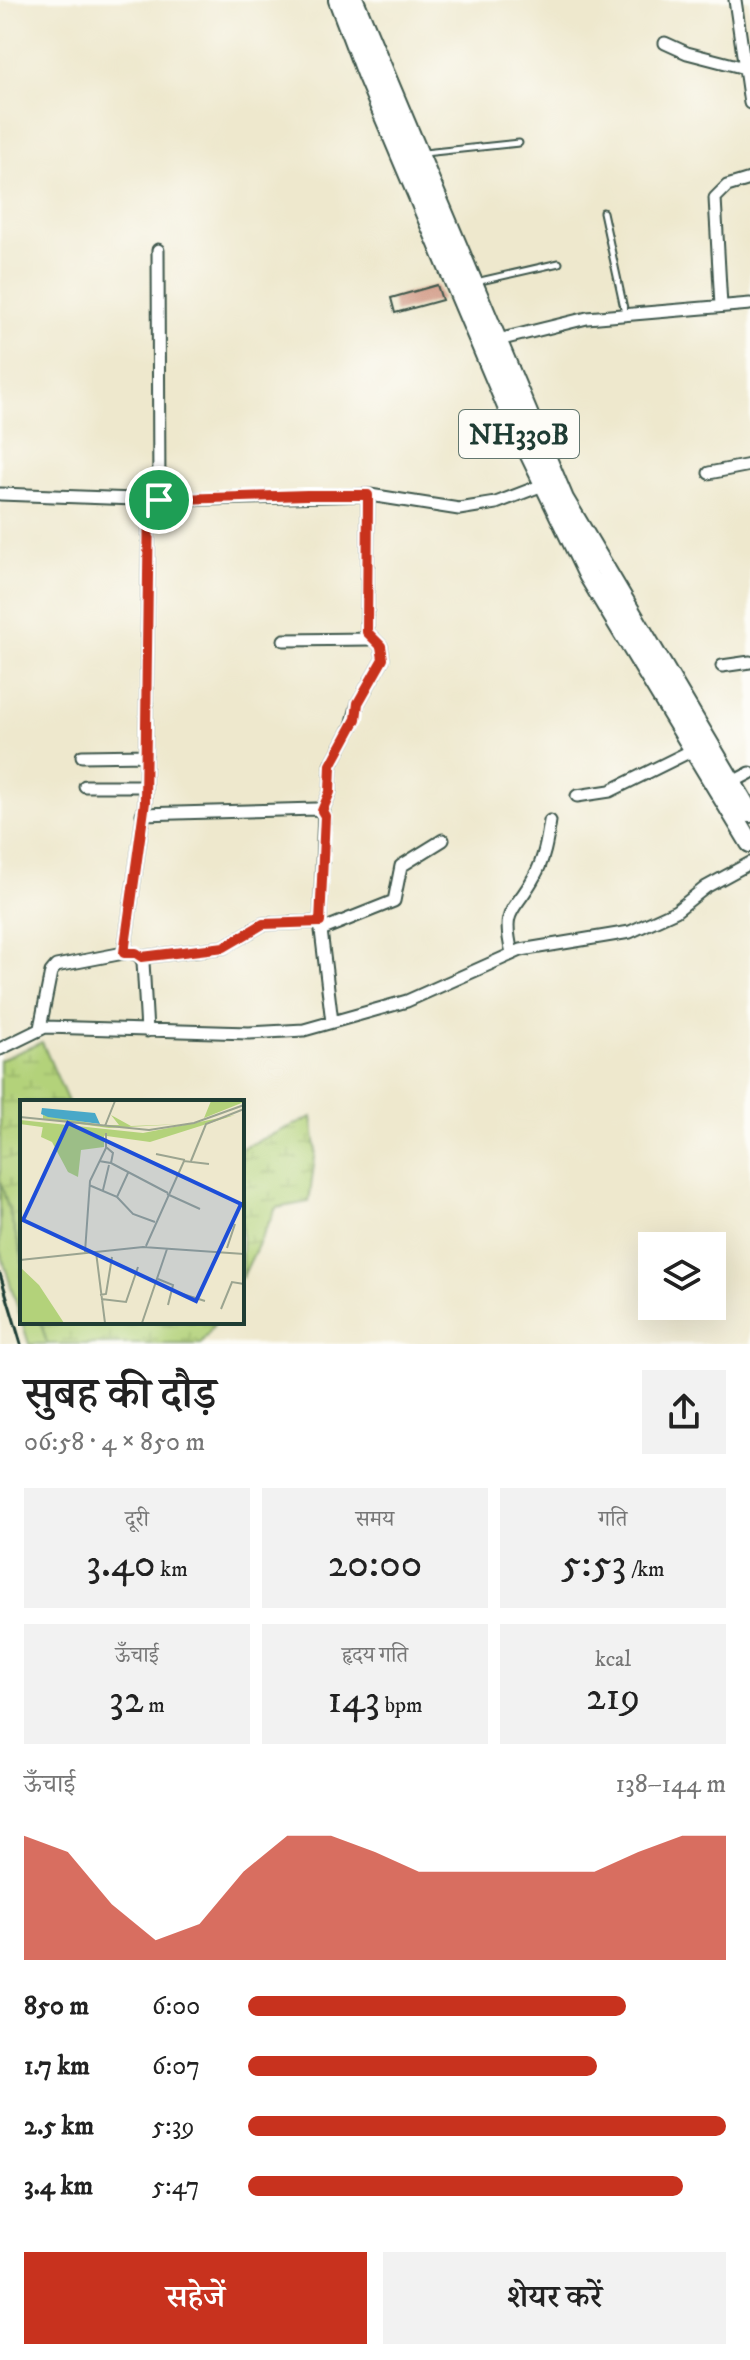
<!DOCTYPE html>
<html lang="hi">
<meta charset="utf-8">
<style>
body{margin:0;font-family:"IM FELL DW Pica","Noto Serif Devanagari",serif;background:#f2f2f2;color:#222;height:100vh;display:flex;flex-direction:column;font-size:30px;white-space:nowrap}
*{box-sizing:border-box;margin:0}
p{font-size:26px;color:#767676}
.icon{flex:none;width:44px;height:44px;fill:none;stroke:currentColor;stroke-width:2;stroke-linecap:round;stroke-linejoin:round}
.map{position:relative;height:1344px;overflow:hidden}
.panel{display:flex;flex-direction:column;background:#fff;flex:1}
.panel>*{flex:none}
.buttons{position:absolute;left:638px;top:1232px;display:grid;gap:16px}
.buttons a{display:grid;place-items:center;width:88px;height:88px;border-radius:0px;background:#fff;box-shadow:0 8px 32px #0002;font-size:40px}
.pin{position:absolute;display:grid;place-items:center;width:68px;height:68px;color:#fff;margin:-34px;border:4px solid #fff;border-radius:50%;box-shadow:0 2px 8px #0007}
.round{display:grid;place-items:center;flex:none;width:84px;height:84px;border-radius:0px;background:#f2f2f2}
.headline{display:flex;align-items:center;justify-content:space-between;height:136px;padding:0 24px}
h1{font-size:44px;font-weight:600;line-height:60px}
.metrics{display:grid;grid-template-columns:repeat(3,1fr);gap:12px;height:136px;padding:8px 24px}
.metrics div{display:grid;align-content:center;border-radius:0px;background:#f2f2f2;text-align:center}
.metrics b{font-size:40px;font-weight:600}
.metrics small{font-size:22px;font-weight:400}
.metrics p{font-size:22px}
.chart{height:224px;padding:16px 24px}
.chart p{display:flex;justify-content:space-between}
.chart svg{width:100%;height:144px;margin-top:8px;fill:#c8321e;opacity:.7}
.primary-button{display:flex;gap:16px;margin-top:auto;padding:16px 24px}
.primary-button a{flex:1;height:92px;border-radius:0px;background:#c8321e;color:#fff;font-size:32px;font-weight:600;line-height:92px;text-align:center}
.primary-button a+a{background:#f2f2f2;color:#222}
ul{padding:0 24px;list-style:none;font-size:26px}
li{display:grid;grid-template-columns:128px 96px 1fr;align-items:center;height:60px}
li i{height:20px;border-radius:10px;background:#c8321e}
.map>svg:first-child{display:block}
.green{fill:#b3d27a;stroke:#698857;stroke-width:2}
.wetland{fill:url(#wetland-marsh);stroke:#698857;stroke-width:2}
.building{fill:#d5a390}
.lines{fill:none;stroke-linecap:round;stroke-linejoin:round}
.service-casing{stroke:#3e574b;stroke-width:9}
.minor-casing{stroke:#3e574b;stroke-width:15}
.trunk-casing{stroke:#3e574b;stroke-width:22}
.service{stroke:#fff;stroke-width:5}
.minor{stroke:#fff;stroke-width:11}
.trunk{stroke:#fff;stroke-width:18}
.rail{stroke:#1f3d34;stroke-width:3}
.route-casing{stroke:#fff;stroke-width:16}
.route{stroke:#c8321e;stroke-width:10}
.labels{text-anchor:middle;stroke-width:8;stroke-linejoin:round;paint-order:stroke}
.shield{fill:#fdfcf7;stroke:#62766e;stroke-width:2}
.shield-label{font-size:28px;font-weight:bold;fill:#1f3d34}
.inset-road{fill:none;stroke:#9ba490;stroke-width:2}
.view{fill:#1d4ed8;fill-opacity:0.15;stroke:#1d4ed8;stroke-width:4}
.inset-edge{fill:none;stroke:#1f3d34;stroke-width:4}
</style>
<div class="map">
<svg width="750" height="1344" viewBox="0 0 750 1344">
<defs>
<pattern id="wetland-marsh" width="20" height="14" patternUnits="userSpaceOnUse" patternTransform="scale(2)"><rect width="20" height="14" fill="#b3d27a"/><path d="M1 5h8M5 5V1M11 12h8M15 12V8" fill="none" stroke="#9ab56a"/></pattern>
</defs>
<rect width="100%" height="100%" fill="#fdfcf7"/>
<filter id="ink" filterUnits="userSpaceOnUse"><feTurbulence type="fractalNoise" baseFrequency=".0125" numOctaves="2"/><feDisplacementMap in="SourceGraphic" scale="16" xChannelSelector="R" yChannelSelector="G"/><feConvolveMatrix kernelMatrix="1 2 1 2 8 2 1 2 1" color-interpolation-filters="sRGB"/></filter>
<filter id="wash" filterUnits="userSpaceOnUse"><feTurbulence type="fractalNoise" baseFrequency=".006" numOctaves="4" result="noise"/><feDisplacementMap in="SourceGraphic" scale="32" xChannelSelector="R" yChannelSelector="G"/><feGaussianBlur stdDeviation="1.8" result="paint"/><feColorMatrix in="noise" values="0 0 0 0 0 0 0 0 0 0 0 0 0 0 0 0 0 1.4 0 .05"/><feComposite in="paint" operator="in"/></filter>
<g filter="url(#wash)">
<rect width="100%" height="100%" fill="#eee8cd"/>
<path class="green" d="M0 1180 22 1256V1322L0 1250Z
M22 1322H41L47 1344H29Z"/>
<path class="wetland" d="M42 1042 68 1102H22V1256L0 1180V1060Z
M312 1117 316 1149 309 1202 276 1208 242 1278V1148Z
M41 1322H216L201 1344H47Z"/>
<g id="blocks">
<path class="building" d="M437 285 442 300 395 313 391 298Z"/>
</g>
</g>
<g filter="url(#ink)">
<use href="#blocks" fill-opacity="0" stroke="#3e574b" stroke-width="2"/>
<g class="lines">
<g class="service-casing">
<path id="service" d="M424 153 519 143
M603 212 625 313
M476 282 559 263"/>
</g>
<g class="minor-casing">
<path id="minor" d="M735 0 750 103
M665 43 687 53 745 68
M158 250 159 500
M721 306 715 198 727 186 750 179
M494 341 587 318 750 304
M709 473 750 465
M0 494 162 500 370 495 459 509 496 503 548 483
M284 640 370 639
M722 666 750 662
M82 756 146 755
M731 783 750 773
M85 786H145
M577 796 610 791 697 748
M322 811 330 792 331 765 352 726 358 703 383 659 381 646 367 632 368 495
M142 814 316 809 324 813 320 922 332 1022
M321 930 394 901 401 866 443 840
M124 953 145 802 149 500
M512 953C501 907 514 914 534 877 544 860 547 841 550 821
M142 957 224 947 263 924 320 922
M40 1028 51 972 56 966 129 952 139 955 143 962 147 1031
M0 1049 45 1027 249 1033 304 1030 407 1001 521 950 630 932 676 911 706 887 750 863"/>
</g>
<g class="trunk-casing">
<path id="trunk" d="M338 0 366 74 510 414 588 575 750 843
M354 0 564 499 750 813"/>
</g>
<use href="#service" class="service"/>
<use href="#minor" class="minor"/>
<use href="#trunk" class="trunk"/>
<path class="rail" d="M0 1274 21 1344"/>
</g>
</g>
<g class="lines" filter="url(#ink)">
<g class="route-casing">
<path id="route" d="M307 495H368L367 632 381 646 383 659 358 703 356 719 331 765 330 792 322 811 325 816 320 922 263 924 224 947 142 957 136 953H124L145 802 149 500Z"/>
</g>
<use href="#route" class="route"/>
</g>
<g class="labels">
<rect class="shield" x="459" y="410" width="120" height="48" rx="6"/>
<g class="shield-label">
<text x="519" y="444">NH330B</text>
</g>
</g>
<g transform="translate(20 1100)">
<rect width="224" height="224" fill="#eee8cd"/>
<path d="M191 1H224V2L184 18ZM23 15 82 25H99L91 15 111 26 163 24 89 28 23 19ZM215 15 130 42 0 24V20L123 33Z" fill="#b3d27a"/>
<path d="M23 26 84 33V47L61 50 58 77 48 72 32 42 21 37ZM0 167 19 185 44 223H0Z" fill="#b3d27a"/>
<path d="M22 8 75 13 80 24 28 17 21 14Z" fill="#49a8c8"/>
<path class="inset-road" d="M0 17 129 30 174 23 224 5M85 26 95 1M136 54 165 60M79 61 91 63 93 53 86 47M171 61 186 24 224 9M91 63 148 93M69 85 97 97 108 73M83 90 89 65M147 94 180 109M97 97 113 114 135 122M126 146 164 61 189 64M207 148 215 124M65 152 70 81 86 48V33M76 152 85 223M0 160 123 147 224 154M138 179 153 185 148 205M153 191 185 201M80 195 86 194 92 157M81 199 106 202 118 167M201 209 212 182 224 184M122 223 147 149"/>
<path class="view" d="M48 23 221 104 176 201 3 120Z"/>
<rect width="224" height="224" class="inset-edge"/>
</g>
</svg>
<div class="buttons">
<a><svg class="icon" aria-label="layers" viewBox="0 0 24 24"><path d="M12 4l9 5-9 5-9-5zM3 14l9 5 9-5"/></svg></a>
</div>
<div class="pin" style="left:159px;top:500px;background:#1e9e55"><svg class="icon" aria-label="arrive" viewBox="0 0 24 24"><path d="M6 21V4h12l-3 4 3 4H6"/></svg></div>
</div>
<section class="panel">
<div class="headline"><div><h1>सुबह की दौड़</h1><p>06:58 · 4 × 850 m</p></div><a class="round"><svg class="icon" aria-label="share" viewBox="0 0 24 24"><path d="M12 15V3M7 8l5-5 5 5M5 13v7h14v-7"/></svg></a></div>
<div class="metrics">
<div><p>दूरी</p><b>3.40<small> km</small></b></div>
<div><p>समय</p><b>20:00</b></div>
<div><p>गति</p><b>5:53<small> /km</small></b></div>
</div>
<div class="metrics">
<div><p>ऊँचाई</p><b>32<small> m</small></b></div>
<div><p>हृदय गति</p><b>143<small> bpm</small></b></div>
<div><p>kcal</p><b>219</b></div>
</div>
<div class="chart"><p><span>ऊँचाई</span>138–144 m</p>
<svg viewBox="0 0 160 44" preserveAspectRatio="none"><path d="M0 44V6L10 11L20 27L30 38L40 33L50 17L60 6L70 6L80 11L90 17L100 17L110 17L120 17L130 17L140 11L150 6L160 6V44z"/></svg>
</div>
<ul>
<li><b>850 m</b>6:00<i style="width:79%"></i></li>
<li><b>1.7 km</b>6:07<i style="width:73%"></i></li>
<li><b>2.5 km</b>5:39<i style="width:100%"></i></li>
<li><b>3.4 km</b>5:47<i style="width:91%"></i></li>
</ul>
<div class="primary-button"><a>सहेजें</a><a>शेयर करें</a></div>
</section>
